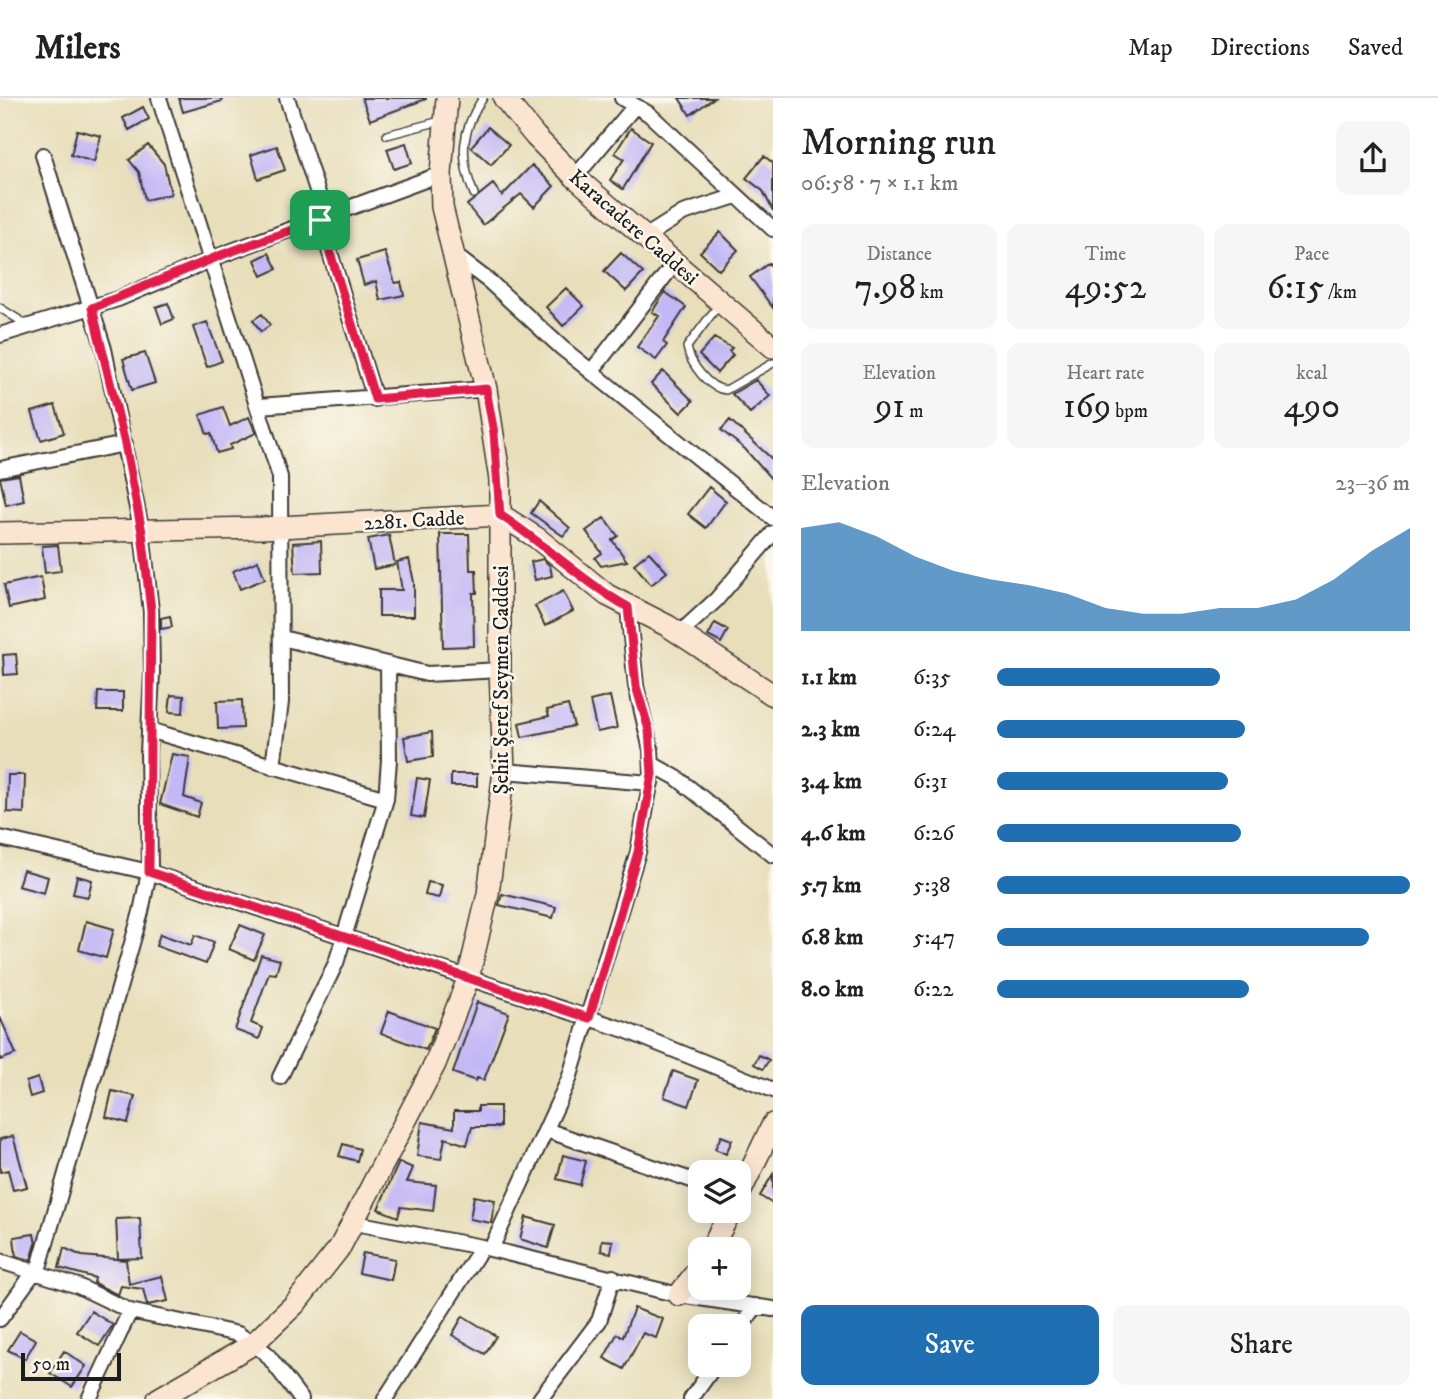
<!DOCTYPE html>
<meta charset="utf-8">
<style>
body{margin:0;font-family:"IM FELL DW Pica",serif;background:#f6f6f6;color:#222;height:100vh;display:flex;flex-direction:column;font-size:26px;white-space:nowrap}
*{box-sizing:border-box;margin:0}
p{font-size:23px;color:#767676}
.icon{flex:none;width:38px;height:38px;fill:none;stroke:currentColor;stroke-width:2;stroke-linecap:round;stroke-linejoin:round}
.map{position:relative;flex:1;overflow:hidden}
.panel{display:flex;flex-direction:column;background:#fff;width:665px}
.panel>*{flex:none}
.controls{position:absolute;left:688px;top:1062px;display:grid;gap:14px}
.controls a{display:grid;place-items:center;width:63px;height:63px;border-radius:14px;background:#fff;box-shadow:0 4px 18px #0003;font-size:35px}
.scale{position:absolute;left:21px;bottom:18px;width:100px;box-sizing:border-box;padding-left:7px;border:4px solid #1c1c1c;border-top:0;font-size:19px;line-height:24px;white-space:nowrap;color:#1c1c1c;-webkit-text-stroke:5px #fbf7ec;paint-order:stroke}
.pin{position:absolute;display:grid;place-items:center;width:60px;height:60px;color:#fff;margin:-30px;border-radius:14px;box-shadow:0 4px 10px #0006}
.round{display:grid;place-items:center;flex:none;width:74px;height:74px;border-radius:14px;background:#f6f6f6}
.summary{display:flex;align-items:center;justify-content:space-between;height:119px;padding:0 28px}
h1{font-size:38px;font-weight:600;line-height:52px}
.figures{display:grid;grid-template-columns:repeat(3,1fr);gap:10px;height:119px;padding:7px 28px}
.figures div{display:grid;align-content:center;border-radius:14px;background:#f6f6f6;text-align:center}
.figures b{font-size:35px;font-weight:600}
.figures small{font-size:19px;font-weight:400}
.figures p{font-size:19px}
.chart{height:196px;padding:14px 28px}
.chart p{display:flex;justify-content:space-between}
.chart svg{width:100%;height:126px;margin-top:7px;fill:#1f6fb2;opacity:.7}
.primary-button{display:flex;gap:14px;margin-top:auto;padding:14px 28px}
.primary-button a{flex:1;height:80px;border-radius:14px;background:#1f6fb2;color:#fff;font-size:28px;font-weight:600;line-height:80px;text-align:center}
.primary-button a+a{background:#f6f6f6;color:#222}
ul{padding:0 28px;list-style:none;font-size:23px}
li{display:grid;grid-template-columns:112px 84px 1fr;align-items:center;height:52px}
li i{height:18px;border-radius:9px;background:#1f6fb2}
header{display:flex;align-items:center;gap:42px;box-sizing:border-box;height:98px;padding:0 35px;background:#fff;border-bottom:2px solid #e0e0e0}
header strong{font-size:33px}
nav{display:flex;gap:38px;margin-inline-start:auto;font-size:24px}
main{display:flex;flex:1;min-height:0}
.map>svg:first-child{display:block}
.building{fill:#c3b8f6}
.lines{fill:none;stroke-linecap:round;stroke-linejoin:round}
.lane-casing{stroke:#3b3934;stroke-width:10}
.street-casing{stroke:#3b3934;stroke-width:18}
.secondary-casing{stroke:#3b3934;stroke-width:24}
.lane{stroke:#fff;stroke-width:7}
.street{stroke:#fff;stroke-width:14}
.secondary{stroke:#fce5d0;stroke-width:21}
.route-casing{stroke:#fff;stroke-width:14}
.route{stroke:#e11d48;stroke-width:9}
.labels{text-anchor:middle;stroke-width:5;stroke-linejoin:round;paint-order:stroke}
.street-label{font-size:21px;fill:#1c1c1c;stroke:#fbf7ec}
</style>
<header>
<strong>Milers</strong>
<nav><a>Map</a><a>Directions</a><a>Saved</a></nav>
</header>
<main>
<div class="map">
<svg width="773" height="1301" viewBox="0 0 773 1301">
<rect width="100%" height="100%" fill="#fbf7ec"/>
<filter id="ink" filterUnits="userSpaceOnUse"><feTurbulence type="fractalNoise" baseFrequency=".0143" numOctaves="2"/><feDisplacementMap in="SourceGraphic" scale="14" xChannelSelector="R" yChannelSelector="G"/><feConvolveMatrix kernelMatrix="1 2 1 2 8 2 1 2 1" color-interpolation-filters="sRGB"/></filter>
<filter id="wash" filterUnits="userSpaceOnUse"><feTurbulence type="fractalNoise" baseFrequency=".00686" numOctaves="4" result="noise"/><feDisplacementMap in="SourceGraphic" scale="28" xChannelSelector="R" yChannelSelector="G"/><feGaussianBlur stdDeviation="1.57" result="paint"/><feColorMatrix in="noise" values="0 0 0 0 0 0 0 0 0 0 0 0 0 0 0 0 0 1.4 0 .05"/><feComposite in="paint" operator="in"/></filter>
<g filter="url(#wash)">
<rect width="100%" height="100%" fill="#e8deba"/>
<g id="blocks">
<path class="building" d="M179 0H222V3L183 14Z
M362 0H426V1L370 22Z
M679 0H714L690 17Z
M143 9 149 21 129 32 123 20Z
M488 29 509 47 491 67 471 49Z
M631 30 651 44 623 91 610 82 624 61 615 55Z
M77 32 101 38 94 64 71 57Z
M406 45 412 65 394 71 387 51Z
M148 47 164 66 171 96 145 102 139 74 129 62Z
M277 48 285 72 258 81 251 57Z
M764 58 773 65V113L763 93 746 80Z
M532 67 554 88 534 109 521 96 483 127 467 107 493 86 502 98Z
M720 134 738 152 719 172 700 154Z
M385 154 395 185 401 184 404 197 380 202 376 183 364 187 357 162Z
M269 155 277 171 262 178 255 162Z
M621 155 643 175 626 193 604 173Z
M769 165 773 171V210L750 179Z
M566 190 584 208 563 228 546 209Z
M665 194 686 209 663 244 667 247 656 262 637 249 659 218 652 214Z
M168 205 174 221 162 226 156 209Z
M262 216 270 227 261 234 253 222Z
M207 224 222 263 207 269 193 229Z
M714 240 732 250 729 253 733 257 717 275 699 257Z
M145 255 155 285 132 292 123 261Z
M663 273 693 303 681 315 651 286Z
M756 282 770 298 750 315 732 296Z
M55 307 64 335 41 342 32 314Z
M223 309 230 328 249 319 256 335 230 347 231 351 217 355 211 335 207 336 200 317Z
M730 322 773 362V383L745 351 721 332Z
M19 377 24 403 6 407 0 380Z
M709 389 726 403 706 430 688 416Z
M539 403 570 430 563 438 531 415Z
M604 420 618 438 612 442 627 463 601 468 595 460 602 455 586 433Z
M440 436H469L470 472H476L477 495H473L474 548 443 549Z
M389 437 395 467 374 471 368 441Z
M321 443 322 474 295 475 293 445Z
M58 447 61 473 45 475 42 448Z
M649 454 667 474 651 487 634 466Z
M409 461 414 484V518H379V492H402L397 464Z
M543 461 550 468 552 478 535 482 531 464Z
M258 463 265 481 240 491 233 473Z
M41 479 45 502 9 510 4 487Z
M563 493 573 513 545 528 535 508Z
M170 518 172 529 161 531V520Z
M715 525 728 532 721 545 708 538Z
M16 556 18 576 4 577 3 557Z
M98 594H123V613H97Z
M171 597 184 598 183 615 169 614Z
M610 598 617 630 597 634 590 603Z
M242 602 243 630 218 631 217 603Z
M568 607 574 628 522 639 519 625 549 618 547 612Z
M432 634 433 659 408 663 404 639Z
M172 656 190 659 184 699 201 705 197 719 160 706Z
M451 676H477V688H451Z
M8 677H25L24 715 7 714Z
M417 680 430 682 424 720 411 718Z
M23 772 48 779 44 795 18 788Z
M77 778 92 782 88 799 73 796Z
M428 784 442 787 439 800 425 797Z
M502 796 556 809 553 820 499 807Z
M86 823 114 831 106 860 79 852Z
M240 827 265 837 254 862 229 851Z
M160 836 191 847 195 837 214 844 206 866 156 848Z
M261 857 280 862 276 876 269 875 251 925 263 930 259 941 235 932Z
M477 904 509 915 484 982 477 980 476 983 453 975Z
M389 913 435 930 426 952 381 935Z
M0 919 16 956 0 962Z
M759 957 769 962 763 971 754 966Z
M673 973 698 982 689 1008 664 999Z
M38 980 42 995 30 999 26 984Z
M112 993 135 998 128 1025 106 1019Z
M478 1008H500V1029H472L467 1047 445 1040 441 1061 417 1058 422 1024 454 1030V1013H478Z
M13 1038 27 1089 13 1092 8 1072 0 1074V1041Z
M721 1038 732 1042 726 1056 715 1051Z
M343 1046 360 1051 357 1063 339 1058Z
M563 1057 586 1063 580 1087 557 1081Z
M399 1064 413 1070 407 1084 436 1087 433 1113 401 1109 398 1119 378 1111Z
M773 1076V1106L760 1098Z
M474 1098 495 1102 491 1125 470 1121Z
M526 1119 555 1127 548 1150 520 1141Z
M140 1120 142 1160 118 1161 116 1121Z
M34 1136 36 1146 31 1162 16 1158 14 1139Z
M602 1142 613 1143 611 1155 601 1153Z
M64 1150 82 1158 126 1162 129 1186 162 1178 168 1203 147 1207 143 1191 121 1188 118 1197 94 1185 95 1180 59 1170Z
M363 1155 395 1161 391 1182 359 1175Z
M634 1210 663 1221 656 1240 643 1235 624 1271 604 1260 617 1236 623 1239Z
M91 1213 113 1227 99 1248 77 1234Z
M463 1218 496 1238 485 1256 452 1237Z
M20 1233 36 1242 25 1261 8 1252Z
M64 1253 86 1268 72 1289 50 1275Z"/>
</g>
</g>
<g filter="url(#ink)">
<use href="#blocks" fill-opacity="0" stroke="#3b3934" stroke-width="2"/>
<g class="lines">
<g class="lane-casing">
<path id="lane" d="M387 37 444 22
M474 96C459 60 461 32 483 0
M720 205 687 249C690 266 709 291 726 292L773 265
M0 210 29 228"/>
</g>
<g class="street-casing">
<path id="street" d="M159 0 280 379 281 604 273 669
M287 0 326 120
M622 0 649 16 773 131
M575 79 634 9
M320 122 375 301
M645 139 683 115 736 98
M453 156 490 184 562 250 773 420
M0 237 118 201 224 156 441 76
M591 274 674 166
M259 308 486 291
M0 371 125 346
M680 535 716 502 773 435
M282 540 427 576 500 572
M149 632 386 701
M652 666 677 680 773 757
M504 673 651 685
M0 740 149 774 625 932 773 992
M280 979 336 865 386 701 389 662 388 566
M546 1032 700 1085
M355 1125 482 1149 679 1197 773 1211
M491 1151 569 981 638 754 652 676 651 652 636 588 628 509
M0 1163 78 1188 130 1213 238 1236 266 1255 301 1301
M0 1221 40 1166 141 814 150 769 148 655 152 575 151 513 142 434 104 251 43 57
M738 1233 756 1208
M89 1301 130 1213
M385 1301 482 1149
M540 1301 599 1223 613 1179
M691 1301 715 1267"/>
</g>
<g class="secondary-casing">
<path id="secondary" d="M504 0 535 38 575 79 773 249
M0 435 262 430 501 417 537 440 607 497 668 528 773 597
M738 1099 773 1026
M710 1152 731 1113
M679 1197 700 1169
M158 1301 253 1246 295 1206 340 1149 435 966 468 881 488 796 504 673 500 572V382L486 291 442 109 441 76 447 0"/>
</g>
<use href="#lane" class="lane"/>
<use href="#street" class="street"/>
<use href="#secondary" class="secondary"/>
</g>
</g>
<g class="lines" filter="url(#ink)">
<g class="route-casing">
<path id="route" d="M320 122 375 301 486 291 494 335 500 417C545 446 582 483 628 509L636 588 649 632 652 676 638 754 589 920 149 774 151 513 142 434 125 346 92 210 224 156Z"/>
</g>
<use href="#route" class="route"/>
</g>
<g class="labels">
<g class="street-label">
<text transform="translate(634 129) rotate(41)" y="7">Karacadere Caddesi</text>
<text transform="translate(414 422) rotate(-3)" y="7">2281. Cadde</text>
<text transform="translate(501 582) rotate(-90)" y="7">Şehit Şeref Seymen Caddesi</text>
</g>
</g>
</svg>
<div class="controls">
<a><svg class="icon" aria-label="layers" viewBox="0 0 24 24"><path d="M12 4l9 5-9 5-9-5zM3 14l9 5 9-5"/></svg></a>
<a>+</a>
<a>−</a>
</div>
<div class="scale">50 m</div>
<div class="pin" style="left:320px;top:122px;background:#1e9e55"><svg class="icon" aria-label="arrive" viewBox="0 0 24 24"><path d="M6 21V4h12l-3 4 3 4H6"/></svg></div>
</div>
<section class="panel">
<div class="summary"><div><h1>Morning run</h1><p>06:58 · 7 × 1.1 km</p></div><a class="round"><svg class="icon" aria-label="share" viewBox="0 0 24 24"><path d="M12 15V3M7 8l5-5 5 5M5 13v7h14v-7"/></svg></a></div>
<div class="figures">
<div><p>Distance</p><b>7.98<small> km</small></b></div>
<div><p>Time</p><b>49:52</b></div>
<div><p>Pace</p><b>6:15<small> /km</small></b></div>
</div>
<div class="figures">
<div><p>Elevation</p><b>91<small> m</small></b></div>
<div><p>Heart rate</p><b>169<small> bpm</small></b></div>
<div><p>kcal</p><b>490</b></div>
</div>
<div class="chart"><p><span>Elevation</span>23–36 m</p>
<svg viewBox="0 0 160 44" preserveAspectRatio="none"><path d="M0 44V8L10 6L20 11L30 18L40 23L50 26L60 28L70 31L80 36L90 38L100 38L110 36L120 36L130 33L140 26L150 16L160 8V44z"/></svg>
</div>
<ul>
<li><b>1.1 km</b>6:35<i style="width:54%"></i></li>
<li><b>2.3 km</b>6:24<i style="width:60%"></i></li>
<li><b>3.4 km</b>6:31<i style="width:56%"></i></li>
<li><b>4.6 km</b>6:26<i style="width:59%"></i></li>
<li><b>5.7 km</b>5:38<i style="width:100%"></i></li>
<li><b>6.8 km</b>5:47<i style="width:90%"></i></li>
<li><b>8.0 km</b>6:22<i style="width:61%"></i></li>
</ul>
<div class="primary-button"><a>Save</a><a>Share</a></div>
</section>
</main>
